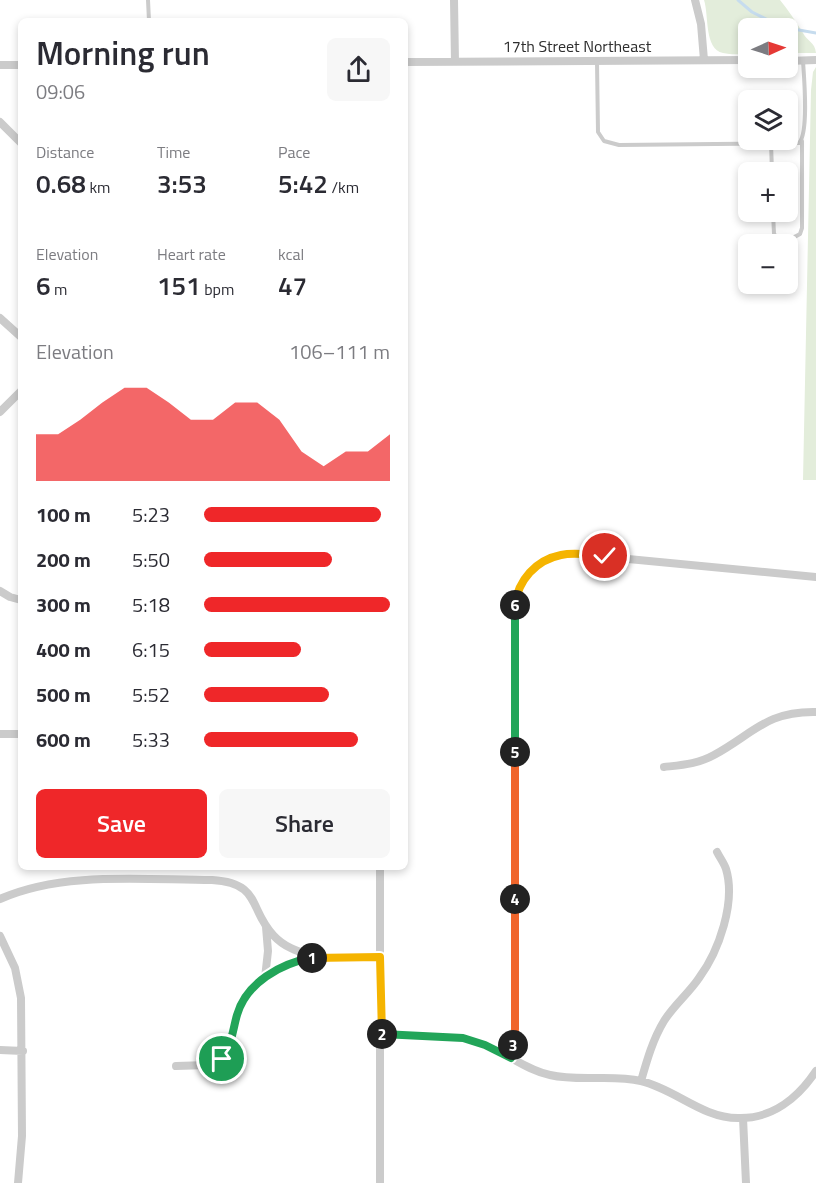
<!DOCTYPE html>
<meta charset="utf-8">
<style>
body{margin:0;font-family:"Titillium Web",sans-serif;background:#f7f7f7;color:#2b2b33;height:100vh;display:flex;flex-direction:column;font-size:22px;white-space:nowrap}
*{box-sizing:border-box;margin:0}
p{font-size:20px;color:#7c7c81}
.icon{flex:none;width:33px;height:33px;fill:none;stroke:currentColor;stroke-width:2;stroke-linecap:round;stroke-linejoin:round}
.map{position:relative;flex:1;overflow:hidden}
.sheet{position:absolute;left:18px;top:18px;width:390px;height:852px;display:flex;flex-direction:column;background:#fff;border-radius:9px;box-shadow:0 3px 9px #0003}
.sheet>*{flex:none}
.needle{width:39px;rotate:87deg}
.fabs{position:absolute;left:738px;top:18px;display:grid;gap:12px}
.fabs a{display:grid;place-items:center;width:60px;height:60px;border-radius:9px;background:#fff;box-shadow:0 3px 9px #0003;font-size:30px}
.pin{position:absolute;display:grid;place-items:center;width:51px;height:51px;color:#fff;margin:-26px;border:3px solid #fff;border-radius:50%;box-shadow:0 2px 6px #0007}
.km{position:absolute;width:30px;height:30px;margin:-15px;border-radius:50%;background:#222;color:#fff;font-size:16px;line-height:30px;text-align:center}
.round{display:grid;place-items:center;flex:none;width:63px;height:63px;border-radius:9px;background:#f7f7f7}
.summary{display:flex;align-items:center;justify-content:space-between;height:102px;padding:0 18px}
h1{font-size:33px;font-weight:600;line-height:45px}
.figures{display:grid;grid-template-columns:repeat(3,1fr);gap:9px;height:102px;padding:6px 18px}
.figures div{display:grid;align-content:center}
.figures b{font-size:26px;font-weight:600}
.figures small{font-size:16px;font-weight:400}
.figures p{font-size:16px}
.chart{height:168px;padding:12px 18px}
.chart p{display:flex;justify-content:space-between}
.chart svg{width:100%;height:108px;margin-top:6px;fill:#ef2729;opacity:.7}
.cta{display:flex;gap:12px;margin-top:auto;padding:12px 18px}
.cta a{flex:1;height:69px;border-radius:9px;background:#ef2729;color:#fff;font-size:24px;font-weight:600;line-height:69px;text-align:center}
.cta a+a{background:#f7f7f7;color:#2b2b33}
ul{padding:0 18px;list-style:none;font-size:20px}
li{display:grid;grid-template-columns:96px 72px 1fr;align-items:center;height:45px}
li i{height:15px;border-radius:8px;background:#ef2729}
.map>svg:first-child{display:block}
.green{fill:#e3eddb}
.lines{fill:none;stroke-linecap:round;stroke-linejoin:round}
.stream{stroke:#c6dcee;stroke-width:3}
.service{stroke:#cbcbcb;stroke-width:4}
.minor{stroke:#cbcbcb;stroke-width:8}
.split-1-casing{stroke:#fff;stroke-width:12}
.split-2-casing{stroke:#fff;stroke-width:12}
.split-3-casing{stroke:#fff;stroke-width:12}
.split-4-casing{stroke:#fff;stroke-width:12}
.split-5-casing{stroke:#fff;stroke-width:12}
.split-6-casing{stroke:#fff;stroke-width:12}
.split-7-casing{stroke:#fff;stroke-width:12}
.split-1{stroke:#22a559;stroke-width:8}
.split-2{stroke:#f5b400;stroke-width:8}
.split-3{stroke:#22a559;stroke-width:8}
.split-4{stroke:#f0652b;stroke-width:8}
.split-5{stroke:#f0652b;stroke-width:8}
.split-6{stroke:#22a559;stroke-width:8}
.split-7{stroke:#f5b400;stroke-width:8}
.labels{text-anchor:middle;stroke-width:6;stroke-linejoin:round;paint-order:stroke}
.street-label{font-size:16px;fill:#2e2e2e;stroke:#fff}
</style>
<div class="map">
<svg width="816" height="1183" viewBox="0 0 816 1183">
<rect width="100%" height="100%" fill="#fff"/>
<path class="green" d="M704 0H780C789 11 796 22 803 33 807 41 815 42 816 53H788V28H748V54C741 54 731 55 723 53 704 49 709 15 704 0Z
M816 67V480H803L811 90 813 72Z"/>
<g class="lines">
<path class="stream" d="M738 0 752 12 782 27 816 33"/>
<path class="service" d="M148 0 149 21
M597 62 598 132 604 141 619 145 799 143C809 133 804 77 803 61
M771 143 772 172
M773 212 774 234C782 243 790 240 800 234L802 228V141"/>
<path class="minor" d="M454 0 455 62
M695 0 701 24 704 60
M788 61 816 60
M405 62 748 60
M0 65H21
M0 122 21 143
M0 318 21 337
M0 412 21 391
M0 591 10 597 21 600
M0 734H21
M664 767C681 765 698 764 714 755 753 734 766 711 816 712
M0 899C62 871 144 880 212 880 262 883 248 909 274 936 285 948 300 952 315 957
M0 936 15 968 21 998 22 1136 18 1183
M265 978 268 951 266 927
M380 1034C415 1035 451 1032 484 1045 507 1053 526 1070 550 1075 580 1082 612 1074 641 1081 675 1089 702 1118 738 1118 772 1119 798 1098 816 1071
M0 1050 23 1051
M511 1058 515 1029 514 624C517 582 529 555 576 554L816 577
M176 1066 208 1065 223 1058C233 1042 232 1022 240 1005 244 997 251 990 257 984 292 952 337 957 380 957
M641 1081C647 1060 653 1039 664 1021 674 1005 689 993 699 978 719 951 736 902 726 869 724 863 720 858 717 852
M743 1118 746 1183
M380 1183V867"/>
</g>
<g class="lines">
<g class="split-1-casing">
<path id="split-1" d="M222 1059C231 1048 233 1029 237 1015 246 983 281 963 312 958"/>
</g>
<g class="split-2-casing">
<path id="split-2" d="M312 958 380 957 382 1034"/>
</g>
<g class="split-3-casing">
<path id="split-3" d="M382 1034 463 1038 485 1045 511 1058 513 1045"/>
</g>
<g class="split-4-casing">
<path id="split-4" d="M513 1045 515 1029V899"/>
</g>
<g class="split-5-casing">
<path id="split-5" d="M515 899V752"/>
</g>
<g class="split-6-casing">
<path id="split-6" d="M515 752V605"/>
</g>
<g class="split-7-casing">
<path id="split-7" d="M515 605C518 580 536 560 561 555 575 552 591 555 605 556"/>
</g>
<use href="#split-1" class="split-1"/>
<use href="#split-2" class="split-2"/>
<use href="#split-3" class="split-3"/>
<use href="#split-4" class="split-4"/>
<use href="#split-5" class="split-5"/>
<use href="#split-6" class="split-6"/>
<use href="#split-7" class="split-7"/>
</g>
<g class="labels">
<g class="street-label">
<text x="577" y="52">17th Street Northeast</text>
</g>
</g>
</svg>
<div class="fabs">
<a><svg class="needle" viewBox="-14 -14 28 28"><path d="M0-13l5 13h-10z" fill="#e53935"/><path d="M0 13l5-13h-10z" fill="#7c7c81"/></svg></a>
<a><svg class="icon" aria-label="layers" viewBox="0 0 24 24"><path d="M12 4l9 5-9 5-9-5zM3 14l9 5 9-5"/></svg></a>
<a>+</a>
<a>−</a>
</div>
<div class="pin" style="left:222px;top:1059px;background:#1e9e55"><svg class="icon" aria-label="arrive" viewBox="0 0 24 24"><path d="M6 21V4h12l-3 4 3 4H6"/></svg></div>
<div class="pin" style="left:605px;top:556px;background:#d93025"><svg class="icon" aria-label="check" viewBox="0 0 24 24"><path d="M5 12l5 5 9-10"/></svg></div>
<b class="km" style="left:312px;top:958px">1</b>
<b class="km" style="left:382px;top:1034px">2</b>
<b class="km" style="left:513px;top:1045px">3</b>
<b class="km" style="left:515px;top:899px">4</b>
<b class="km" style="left:515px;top:752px">5</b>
<b class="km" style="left:515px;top:605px">6</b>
<section class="sheet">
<div class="summary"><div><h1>Morning run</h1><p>09:06</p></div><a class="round"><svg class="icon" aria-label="share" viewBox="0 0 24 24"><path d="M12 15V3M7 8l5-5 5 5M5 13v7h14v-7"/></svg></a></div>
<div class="figures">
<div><p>Distance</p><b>0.68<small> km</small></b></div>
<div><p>Time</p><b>3:53</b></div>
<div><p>Pace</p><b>5:42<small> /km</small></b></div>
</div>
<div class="figures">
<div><p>Elevation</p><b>6<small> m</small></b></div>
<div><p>Heart rate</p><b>151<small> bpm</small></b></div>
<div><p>kcal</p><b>47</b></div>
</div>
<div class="chart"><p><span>Elevation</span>106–111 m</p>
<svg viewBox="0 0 160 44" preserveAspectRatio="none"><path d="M0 44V25L10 25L20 19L30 12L40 6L50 6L60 12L70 19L80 19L90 12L100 12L110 19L120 32L130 38L140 32L150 32L160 25V44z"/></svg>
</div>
<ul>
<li><b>100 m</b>5:23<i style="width:95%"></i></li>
<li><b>200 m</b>5:50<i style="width:69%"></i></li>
<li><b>300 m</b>5:18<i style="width:100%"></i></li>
<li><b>400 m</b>6:15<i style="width:52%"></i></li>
<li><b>500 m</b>5:52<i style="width:67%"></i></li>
<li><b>600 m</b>5:33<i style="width:83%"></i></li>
</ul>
<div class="cta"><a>Save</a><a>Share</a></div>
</section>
</div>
